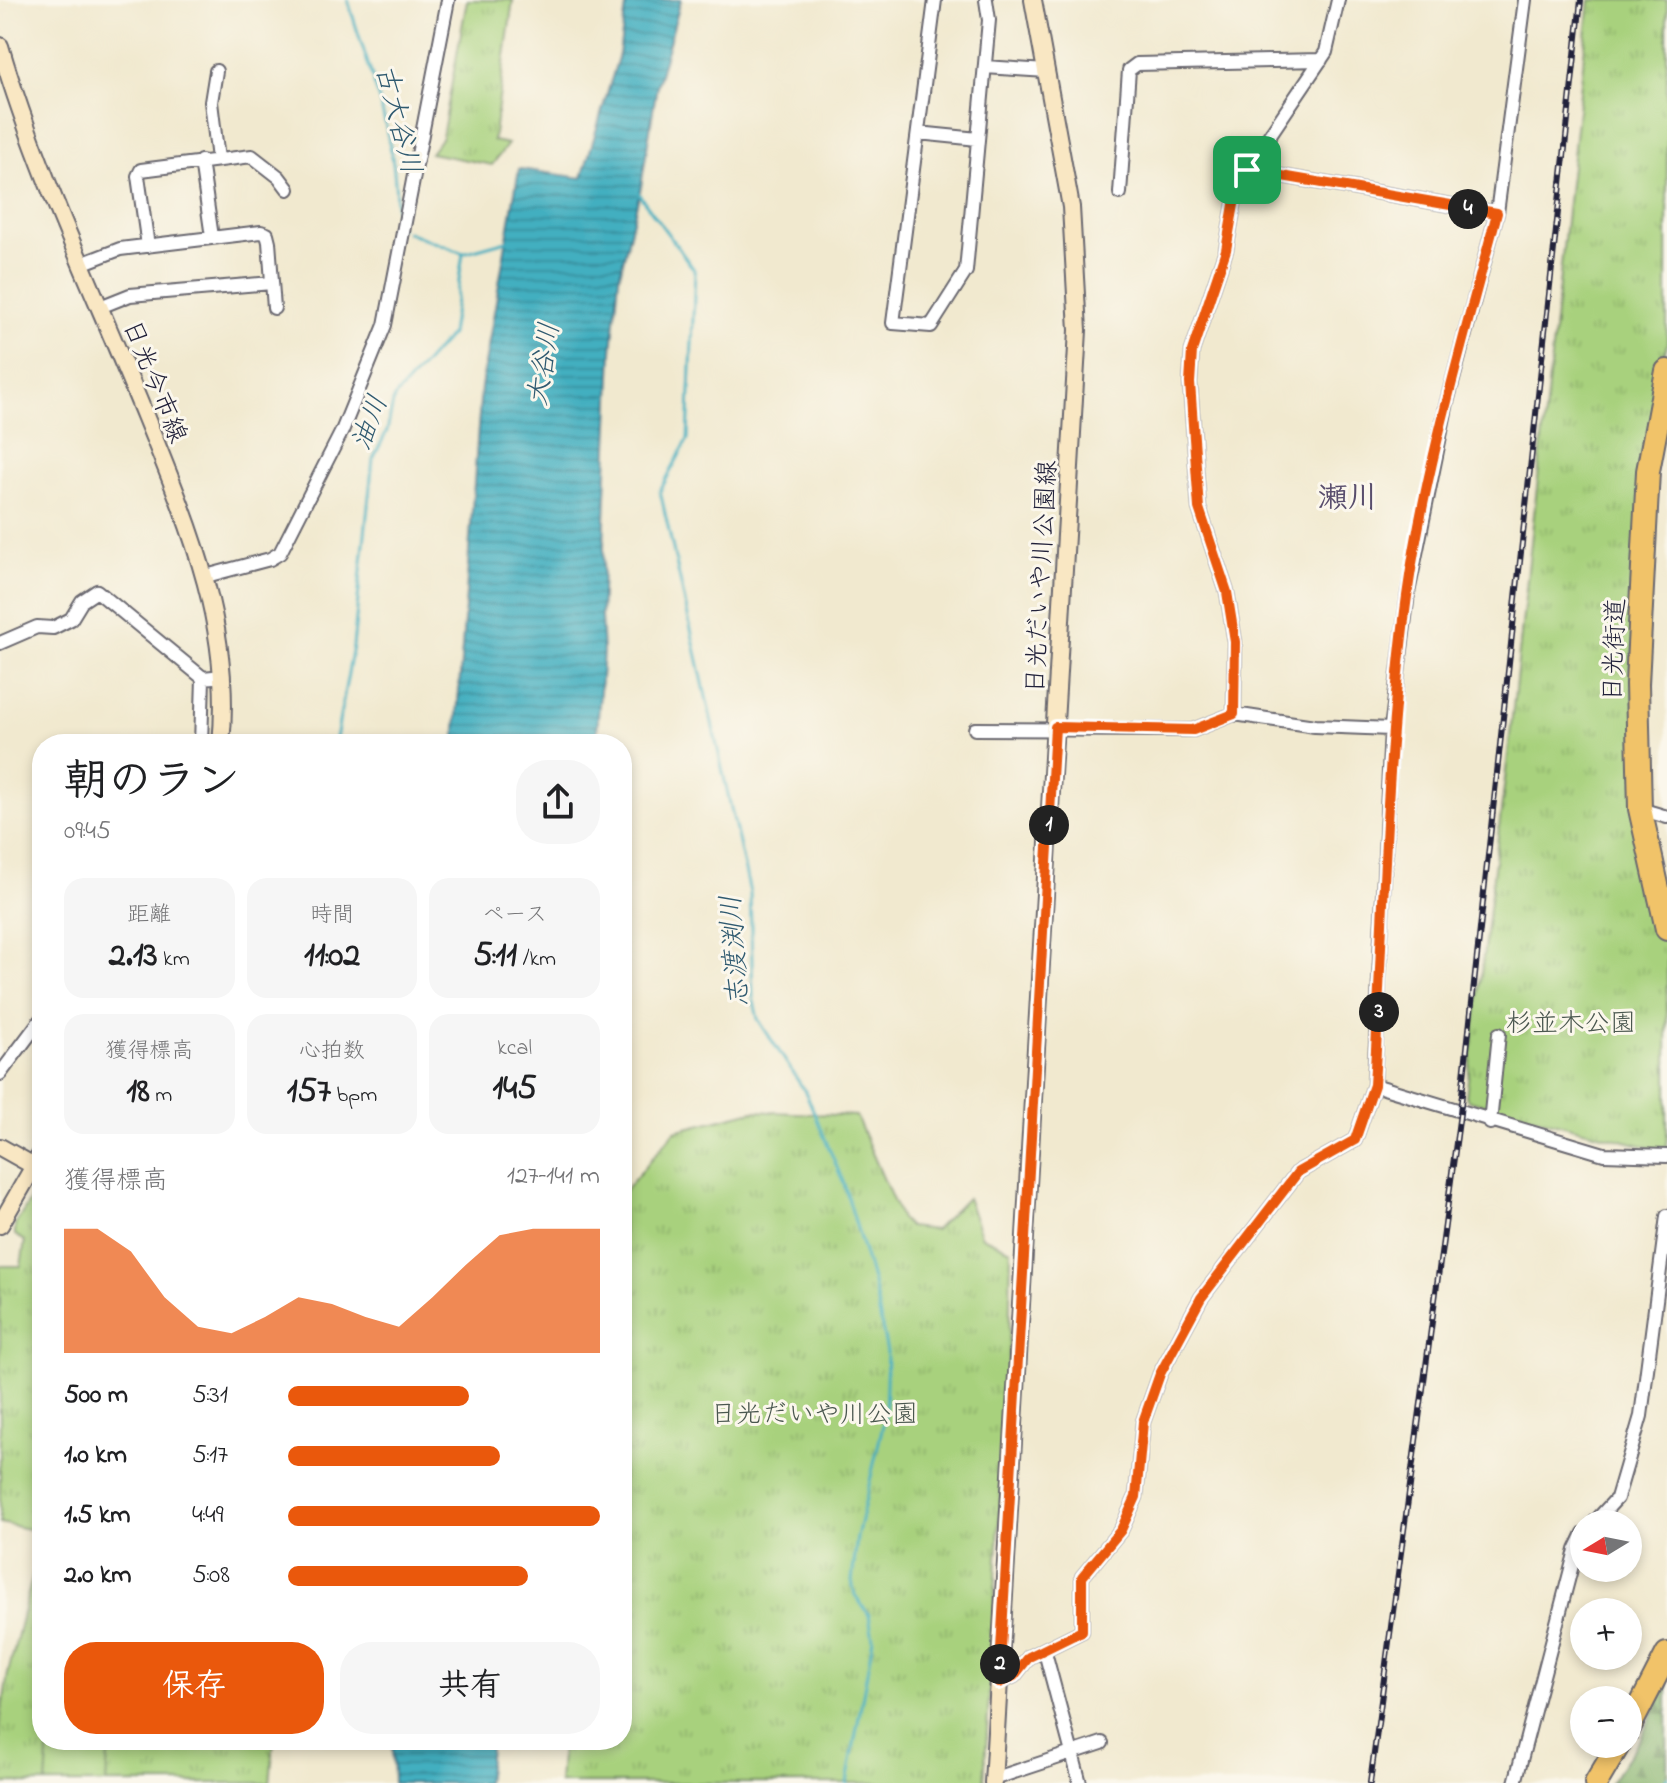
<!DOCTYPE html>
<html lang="ja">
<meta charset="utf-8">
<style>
body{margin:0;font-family:"Indie Flower","Klee One",sans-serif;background:#f6f6f6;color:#202124;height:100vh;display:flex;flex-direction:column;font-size:30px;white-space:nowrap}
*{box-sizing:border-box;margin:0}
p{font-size:26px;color:#757577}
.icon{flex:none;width:44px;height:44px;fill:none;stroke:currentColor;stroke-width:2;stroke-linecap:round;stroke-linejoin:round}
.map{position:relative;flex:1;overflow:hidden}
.side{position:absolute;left:32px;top:734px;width:600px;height:1016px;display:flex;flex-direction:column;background:#fff;border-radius:32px;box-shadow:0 4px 12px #0003}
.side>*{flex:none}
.needle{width:52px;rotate:260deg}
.fabs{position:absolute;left:1570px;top:1510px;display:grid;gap:16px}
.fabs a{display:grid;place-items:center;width:72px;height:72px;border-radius:50%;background:#fff;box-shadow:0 4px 12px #0003;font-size:40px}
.pin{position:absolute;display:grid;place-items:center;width:68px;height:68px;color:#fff;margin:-34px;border-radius:16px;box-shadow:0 4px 12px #0006}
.km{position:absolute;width:40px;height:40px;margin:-20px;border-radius:50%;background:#222;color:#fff;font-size:22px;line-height:40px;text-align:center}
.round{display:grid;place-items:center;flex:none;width:84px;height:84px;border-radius:32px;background:#f6f6f6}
.head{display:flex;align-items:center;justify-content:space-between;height:136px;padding:0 32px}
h1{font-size:44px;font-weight:800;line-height:60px}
.figures{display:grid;grid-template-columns:repeat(3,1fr);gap:12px;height:136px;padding:8px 32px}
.figures div{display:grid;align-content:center;border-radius:20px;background:#f6f6f6;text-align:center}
.figures b{font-size:34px;font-weight:800}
.figures small{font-size:22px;font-weight:400}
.figures p{font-size:22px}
.chart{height:224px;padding:16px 32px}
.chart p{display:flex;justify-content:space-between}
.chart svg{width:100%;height:144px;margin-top:8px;fill:#ea580c;opacity:.7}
.action{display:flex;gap:16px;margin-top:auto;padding:16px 32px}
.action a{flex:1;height:92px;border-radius:32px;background:#ea580c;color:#fff;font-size:32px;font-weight:800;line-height:92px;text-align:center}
.action a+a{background:#f6f6f6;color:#202124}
ul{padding:0 32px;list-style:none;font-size:26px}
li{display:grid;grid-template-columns:128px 96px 1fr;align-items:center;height:60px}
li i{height:20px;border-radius:10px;background:#ea580c}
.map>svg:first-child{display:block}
.grass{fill:url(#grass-tufts);stroke:#657a5c;stroke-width:2}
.forest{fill:url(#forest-firs);stroke:#546a54;stroke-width:2}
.garden{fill:#a8d17d;stroke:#657a5c;stroke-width:2}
.water{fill:url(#water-rules);stroke:#32687e;stroke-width:2}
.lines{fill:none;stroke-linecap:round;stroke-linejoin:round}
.stream{stroke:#42afc0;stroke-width:3}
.street-casing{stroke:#6a686f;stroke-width:16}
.secondary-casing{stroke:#6a686f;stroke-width:20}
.highway-casing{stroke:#6a686f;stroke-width:26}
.street{stroke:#fff;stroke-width:12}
.secondary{stroke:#f9e7c3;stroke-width:16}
.highway{stroke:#f1c369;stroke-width:22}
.rail-casing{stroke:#22223b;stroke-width:6}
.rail{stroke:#fbf7ec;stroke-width:3;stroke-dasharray:9;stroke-linecap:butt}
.route-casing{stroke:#fff;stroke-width:16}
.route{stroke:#ea580c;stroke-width:10}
.labels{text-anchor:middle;stroke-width:6;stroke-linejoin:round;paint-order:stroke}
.street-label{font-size:26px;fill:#22223b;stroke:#fbf7ec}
.park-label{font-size:26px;fill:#4a574f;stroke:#fbf7ec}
.water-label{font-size:28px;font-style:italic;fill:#2f5a70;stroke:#fbf7ec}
.quarter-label{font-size:30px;font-weight:bold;fill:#594e6d;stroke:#fbf7ec}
</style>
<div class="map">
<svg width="1667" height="1783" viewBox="0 0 1667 1783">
<defs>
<pattern id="grass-tufts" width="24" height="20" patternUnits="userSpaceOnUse" patternTransform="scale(2)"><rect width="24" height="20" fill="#a8d17d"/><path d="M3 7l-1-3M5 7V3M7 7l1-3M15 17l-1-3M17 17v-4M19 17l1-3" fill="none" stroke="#90b36d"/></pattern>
<pattern id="forest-firs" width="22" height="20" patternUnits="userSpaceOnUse" patternTransform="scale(2)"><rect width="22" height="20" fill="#86b36c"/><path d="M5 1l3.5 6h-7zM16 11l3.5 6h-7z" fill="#6d915a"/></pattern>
<pattern id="water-rules" width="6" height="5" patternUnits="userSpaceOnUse" patternTransform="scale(2)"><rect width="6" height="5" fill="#42afc0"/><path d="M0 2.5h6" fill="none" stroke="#378e9d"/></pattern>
</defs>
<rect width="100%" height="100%" fill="#fbf7ec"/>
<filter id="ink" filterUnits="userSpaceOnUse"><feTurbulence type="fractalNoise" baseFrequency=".0125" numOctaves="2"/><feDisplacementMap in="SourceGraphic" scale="16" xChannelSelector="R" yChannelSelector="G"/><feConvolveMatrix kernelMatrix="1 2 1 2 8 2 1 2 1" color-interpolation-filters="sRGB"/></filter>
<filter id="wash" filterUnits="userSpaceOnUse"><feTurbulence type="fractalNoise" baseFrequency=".006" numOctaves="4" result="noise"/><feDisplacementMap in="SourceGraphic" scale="32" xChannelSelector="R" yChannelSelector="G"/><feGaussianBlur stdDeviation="1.8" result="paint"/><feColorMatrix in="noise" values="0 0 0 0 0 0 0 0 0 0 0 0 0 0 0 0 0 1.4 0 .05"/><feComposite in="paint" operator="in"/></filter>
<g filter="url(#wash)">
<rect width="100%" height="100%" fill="#f1e9cf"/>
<path class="grass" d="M467 0H513L493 141 508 144 492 165 430 153 442 137Z
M1590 0H1667V344L1662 362 1631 670 1657 905 1667 940V1152L1468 1100 1466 1096 1507 763Z
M753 1111 856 1116 901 1219 909 1227 935 1230 967 1198 982 1237 1011 1250 1009 1352 984 1783H559L562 1740H622L623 1193 675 1131Z
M42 1181V1532L0 1523V1266H21L25 1241 15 1235V1225Z
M42 1539V1740H274L270 1783H0V1724L8 1673Z"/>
<path class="forest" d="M1667 1683V1783H1610L1641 1738Z"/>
<path class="garden" d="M49 1740H109L106 1783H46Z"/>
<path class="water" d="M627 0H681L657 85 641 187 619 278 612 351 601 617 603 652 596 744H455L481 387 519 169 582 178 619 54Z
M392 1740H491L486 1783H393Z"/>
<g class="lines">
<path class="stream" d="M348 0C369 73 402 147 395 224L401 228
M638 193 695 271 688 439 660 491 750 893 753 997 758 1019 806 1093 844 1184 873 1283 887 1352 885 1416 857 1537 852 1581 855 1595 869 1615 873 1639 847 1783
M407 232 463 253
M463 253 510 240
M335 744 353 646 373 459 387 431 394 398 451 334 463 253
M37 1205 42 1199
M1664 1783 1667 1777"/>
</g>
</g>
<g filter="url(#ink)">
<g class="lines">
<g class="street-casing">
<path id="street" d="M935 0 893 323 931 326 966 271 989 20 986 0
M985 67 1047 71
M216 71 211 102 218 159
M918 133 978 139
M201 161 212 237
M1247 170 1497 213
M1120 193 1129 70 1137 64 1321 60
M148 246 138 176 141 170 252 156 279 177 288 189
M81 264 120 249 261 232 267 234 269 242 274 308
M100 307 130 295 272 283
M206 576 270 559 280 553 342 431 385 325 448 0
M0 643 37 627 53 628 71 619 82 601 97 591 203 678 223 676
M1234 714 1235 642 1227 592 1199 508 1190 383 1192 351 1226 250 1238 182 1326 52 1338 0
M975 729 1193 730 1234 714 1315 726 1391 729
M201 744 203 678
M1640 809 1667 817
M0 1074 42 1018
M1374 1085 1391 729 1408 593 1447 402 1497 213 1525 0
M1490 1123 1499 1034
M1593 1524 1617 1498 1641 1416 1667 1216
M1045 1652 1080 1783
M999 1683 1014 1676 1029 1657 1082 1631V1577L1121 1530 1136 1497 1143 1422 1160 1374 1201 1298 1298 1172 1355 1140 1374 1085 1604 1154 1667 1156
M993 1779 1102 1743
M1515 1783 1576 1550 1584 1533"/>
</g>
<g class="secondary-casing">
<path id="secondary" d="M0 46C37 173 96 295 146 418 189 524 233 627 221 744
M0 1147 34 1166
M0 1225 42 1152
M993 1783 1078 330 1071 207 1033 0"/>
</g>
<g class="highway-casing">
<path id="highway" d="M1667 371 1648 471 1637 684 1640 809 1667 929
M1628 1730 1667 1654
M1596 1783 1619 1744"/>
</g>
<use href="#street" class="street"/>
<use href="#secondary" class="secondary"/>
<use href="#highway" class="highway"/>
<g class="rail-casing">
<path id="rail" d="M1370 1783 1460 1113 1581 0"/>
</g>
<use href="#rail" class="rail"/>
</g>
</g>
<g class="lines" filter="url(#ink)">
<g class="route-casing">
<path id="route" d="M1247 170 1497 213C1464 339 1425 467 1407 596 1385 758 1384 922 1374 1085L1355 1140 1298 1172 1201 1298 1160 1374 1143 1422 1136 1497 1121 1530 1082 1577V1631L1029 1657 1014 1676 999 1683 1055 727 1193 730 1234 714 1235 642 1227 592 1199 508 1190 383 1192 351 1226 250 1238 182Z"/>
</g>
<use href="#route" class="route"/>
</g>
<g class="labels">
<g class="street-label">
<text transform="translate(156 381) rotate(68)" y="9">日光今市線</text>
<text transform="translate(1040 577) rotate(-87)" y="9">日光だいや川公園線</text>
<text transform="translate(1613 650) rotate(-88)" y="9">日光街道</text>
</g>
<g class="park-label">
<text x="1571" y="1031">杉並木公園</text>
<text x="814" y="1422">日光だいや川公園</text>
</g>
<g class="water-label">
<text transform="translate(400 119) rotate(76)" y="10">古大谷川</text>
<text transform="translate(542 364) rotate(-81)" y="10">大谷川</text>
<text transform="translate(368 422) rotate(-69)" y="10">油川</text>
<text transform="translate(733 951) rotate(-94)" y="10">志渡渕川</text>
</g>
<g class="quarter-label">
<text x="1348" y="507">瀬川</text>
</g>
</g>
</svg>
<div class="fabs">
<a><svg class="needle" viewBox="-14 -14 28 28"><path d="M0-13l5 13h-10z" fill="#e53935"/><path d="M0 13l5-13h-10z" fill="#757577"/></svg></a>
<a>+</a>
<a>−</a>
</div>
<div class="pin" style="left:1247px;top:170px;background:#1e9e55"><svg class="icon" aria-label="arrive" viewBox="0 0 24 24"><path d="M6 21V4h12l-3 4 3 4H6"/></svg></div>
<b class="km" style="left:1049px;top:825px">1</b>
<b class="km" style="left:1000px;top:1664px">2</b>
<b class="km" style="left:1379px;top:1012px">3</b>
<b class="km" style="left:1468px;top:209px">4</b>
<section class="side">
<div class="head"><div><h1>朝のラン</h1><p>09:45</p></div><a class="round"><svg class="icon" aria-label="share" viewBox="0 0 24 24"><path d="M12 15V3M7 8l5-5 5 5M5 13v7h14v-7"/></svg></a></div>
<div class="figures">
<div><p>距離</p><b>2.13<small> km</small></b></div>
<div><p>時間</p><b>11:02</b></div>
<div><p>ペース</p><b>5:11<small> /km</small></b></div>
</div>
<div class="figures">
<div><p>獲得標高</p><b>18<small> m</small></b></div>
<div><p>心拍数</p><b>157<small> bpm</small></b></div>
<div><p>kcal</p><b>145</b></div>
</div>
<div class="chart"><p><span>獲得標高</span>127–141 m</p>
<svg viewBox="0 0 160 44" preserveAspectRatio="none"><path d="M0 44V6L10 6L20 13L30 27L40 36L50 38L60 33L70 27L80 29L90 33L100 36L110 27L120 17L130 8L140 6L150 6L160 6V44z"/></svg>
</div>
<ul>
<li><b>500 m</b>5:31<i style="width:58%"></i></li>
<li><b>1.0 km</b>5:17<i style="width:68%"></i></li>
<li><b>1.5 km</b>4:49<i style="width:100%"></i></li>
<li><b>2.0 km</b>5:08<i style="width:77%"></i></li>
</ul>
<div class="action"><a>保存</a><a>共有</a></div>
</section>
</div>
